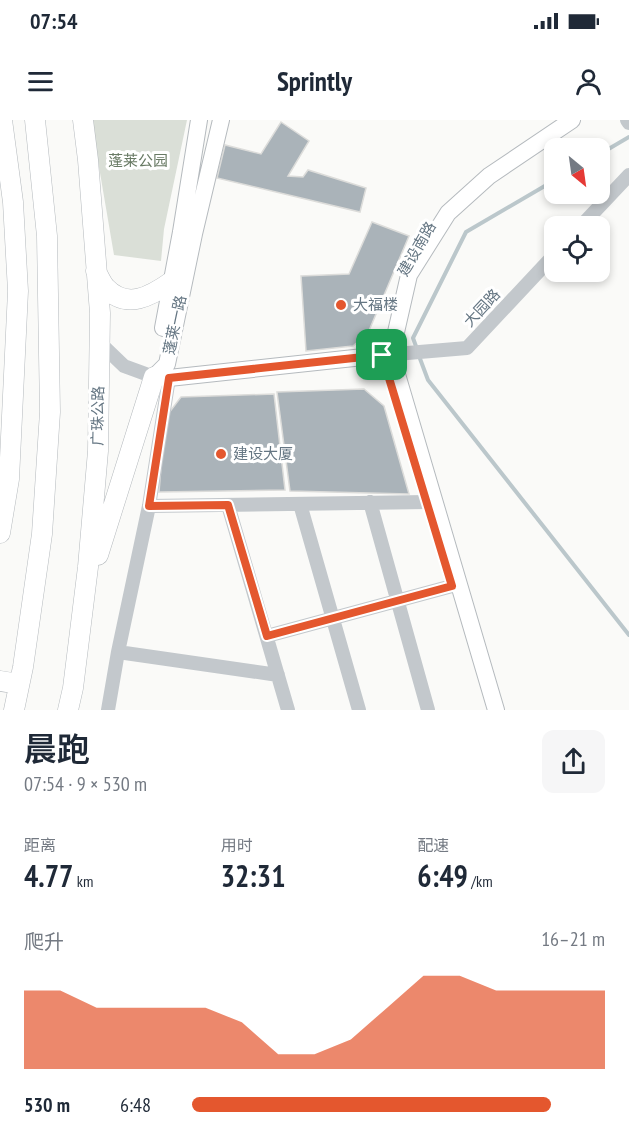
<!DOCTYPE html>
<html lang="zh">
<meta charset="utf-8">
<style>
body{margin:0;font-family:"PT Sans Narrow","Noto Sans SC",sans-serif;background:#f6f6f7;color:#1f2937;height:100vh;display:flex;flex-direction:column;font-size:22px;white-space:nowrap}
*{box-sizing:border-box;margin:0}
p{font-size:20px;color:#747a83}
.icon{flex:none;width:33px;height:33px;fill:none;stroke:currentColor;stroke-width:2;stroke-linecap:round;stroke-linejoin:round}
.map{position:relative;height:590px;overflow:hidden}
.details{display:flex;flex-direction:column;background:#fff;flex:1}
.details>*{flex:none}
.needle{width:39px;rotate:151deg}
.tools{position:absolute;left:544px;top:18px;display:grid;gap:12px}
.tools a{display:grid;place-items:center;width:66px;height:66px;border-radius:12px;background:#fff;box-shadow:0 3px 9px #0003;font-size:30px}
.pin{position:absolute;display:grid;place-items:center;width:51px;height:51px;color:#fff;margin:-26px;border-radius:12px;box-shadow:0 3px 9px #0006}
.round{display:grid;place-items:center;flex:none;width:63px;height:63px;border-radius:12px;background:#f6f6f7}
.headline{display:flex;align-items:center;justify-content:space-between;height:102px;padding:0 24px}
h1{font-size:33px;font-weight:600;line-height:45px}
.metrics{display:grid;grid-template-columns:repeat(3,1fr);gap:9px;height:102px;padding:6px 24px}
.metrics div{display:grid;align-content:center}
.metrics b{font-size:30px;font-weight:600}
.metrics small{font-size:16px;font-weight:400}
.metrics p{font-size:16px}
.chart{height:168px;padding:12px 24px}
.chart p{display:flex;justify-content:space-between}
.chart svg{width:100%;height:108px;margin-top:6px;fill:#e4572e;opacity:.7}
ul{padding:0 24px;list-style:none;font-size:20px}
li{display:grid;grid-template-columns:96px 72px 1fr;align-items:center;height:45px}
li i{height:15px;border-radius:8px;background:#e4572e}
.status{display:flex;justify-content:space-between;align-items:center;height:42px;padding:0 30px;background:#fff;direction:ltr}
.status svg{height:16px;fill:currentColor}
header{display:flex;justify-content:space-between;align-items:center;height:78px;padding:0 24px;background:#fff;font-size:27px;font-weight:600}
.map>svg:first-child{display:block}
.green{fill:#dadfd7}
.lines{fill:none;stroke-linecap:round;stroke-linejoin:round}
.stream{stroke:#bbc7cb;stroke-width:4}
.building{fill:#aab3b9;stroke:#dcdcda;stroke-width:1.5}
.major-casing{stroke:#b5babe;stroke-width:18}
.highway-casing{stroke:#b4b9bd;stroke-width:21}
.minor{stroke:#c3c8cc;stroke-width:14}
.major{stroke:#fff;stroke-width:16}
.highway{stroke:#fff;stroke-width:20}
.route-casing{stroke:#fff;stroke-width:12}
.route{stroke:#e4572e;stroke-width:8}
.poi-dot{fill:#e4572e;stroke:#fff;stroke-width:2}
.labels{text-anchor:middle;stroke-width:6;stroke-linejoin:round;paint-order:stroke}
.park-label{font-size:15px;fill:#687a64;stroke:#fff}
.street-label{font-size:15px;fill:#657683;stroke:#fff}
.poi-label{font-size:15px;fill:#657683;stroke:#fff;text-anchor:start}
</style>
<div class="status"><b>07:54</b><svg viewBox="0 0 49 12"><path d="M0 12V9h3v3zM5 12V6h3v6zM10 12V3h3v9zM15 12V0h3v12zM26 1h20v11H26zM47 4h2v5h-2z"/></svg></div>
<header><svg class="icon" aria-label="menu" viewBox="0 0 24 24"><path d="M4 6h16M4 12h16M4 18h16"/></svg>Sprintly<svg class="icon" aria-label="person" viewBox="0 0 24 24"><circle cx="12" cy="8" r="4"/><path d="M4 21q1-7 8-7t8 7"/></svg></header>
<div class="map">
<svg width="629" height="590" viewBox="0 0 629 590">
<rect width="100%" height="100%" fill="#fafaf8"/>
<path class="green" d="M91 0H187L164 109 161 141 114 135Z"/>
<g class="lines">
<path class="stream" d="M600 34 629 17
M417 229 413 218 466 112 555 60
M419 236 428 260 629 515"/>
</g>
<path class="building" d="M281 2 309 21 288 56 303 57 308 50 366 68 360 92 217 58 225 25 261 34Z
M372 102 409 116 368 213 353 226 306 231 301 156 349 154Z
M364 269 384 286 409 374 290 371 277 272Z
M274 274 285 370 159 372 165 298 181 277Z"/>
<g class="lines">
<g class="major-casing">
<path id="major" d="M163 208 181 112 199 0
M154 257 167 244 194 114 221 0
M154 257 169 258 382 235
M496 590 391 234 409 155 448 93 489 56 572 0"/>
</g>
<g class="highway-casing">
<path id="highway" d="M96 151C99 157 102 164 106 168 127 190 151 176 171 162
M0 413 9 359 18 171 13 82 2 0
M98 435 154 257
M0 561 19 564
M14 590 23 547 42 414 50 292 47 116 35 0
M68 590 73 568 88 447 98 331 100 193 88 40 83 0"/>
</g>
<path class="minor" d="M627 0 629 3
M581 106 629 55
M99 222 124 246 154 257
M384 235 467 228 555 134
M370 382 428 590
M300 384 359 590
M228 385 288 590
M149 386 427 382
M267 516 452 466
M118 532 278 555
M108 590 118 532 149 386 169 258"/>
<use href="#major" class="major"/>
<use href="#highway" class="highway"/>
</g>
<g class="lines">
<g class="route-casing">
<path id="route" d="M382 235 452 466 267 516 228 385 149 386 169 258Z"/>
</g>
<use href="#route" class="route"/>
</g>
<g class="poi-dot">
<circle cx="341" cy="185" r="6"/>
<circle cx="221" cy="334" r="6"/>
</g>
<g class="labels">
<g class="park-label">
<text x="138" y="46">蓬莱公园</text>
</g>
<g class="street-label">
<text transform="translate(417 129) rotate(-60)" y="5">建设南路</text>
<text transform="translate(482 188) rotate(-47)" y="5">大园路</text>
<text transform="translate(175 205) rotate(-78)" y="5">蓬莱一路</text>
<text transform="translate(98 296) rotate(-89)" y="5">广珠公路</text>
</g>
<g class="poi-label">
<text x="353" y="190">大福楼</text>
<text x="233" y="339">建设大厦</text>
</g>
</g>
</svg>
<div class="tools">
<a><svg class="needle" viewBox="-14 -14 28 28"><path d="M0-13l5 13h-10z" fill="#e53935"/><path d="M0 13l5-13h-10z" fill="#747a83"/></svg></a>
<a><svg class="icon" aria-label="locate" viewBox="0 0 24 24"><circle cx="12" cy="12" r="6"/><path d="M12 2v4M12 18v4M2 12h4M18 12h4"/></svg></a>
</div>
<div class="pin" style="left:382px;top:235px;background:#1e9e55"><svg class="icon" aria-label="arrive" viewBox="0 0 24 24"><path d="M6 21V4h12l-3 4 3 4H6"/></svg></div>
</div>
<section class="details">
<div class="headline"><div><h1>晨跑</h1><p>07:54 · 9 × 530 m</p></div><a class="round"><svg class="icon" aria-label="share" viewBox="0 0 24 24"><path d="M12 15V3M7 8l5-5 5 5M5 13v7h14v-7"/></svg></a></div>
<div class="metrics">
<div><p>距离</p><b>4.77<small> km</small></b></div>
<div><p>用时</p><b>32:31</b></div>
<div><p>配速</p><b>6:49<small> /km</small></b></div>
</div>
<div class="chart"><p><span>爬升</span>16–21 m</p>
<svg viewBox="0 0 160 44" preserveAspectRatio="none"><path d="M0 44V12L10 12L20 19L30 19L40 19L50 19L60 25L70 38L80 38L90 32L100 19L110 6L120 6L130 12L140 12L150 12L160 12V44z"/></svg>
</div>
<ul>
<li><b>530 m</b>6:48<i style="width:87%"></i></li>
</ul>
</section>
